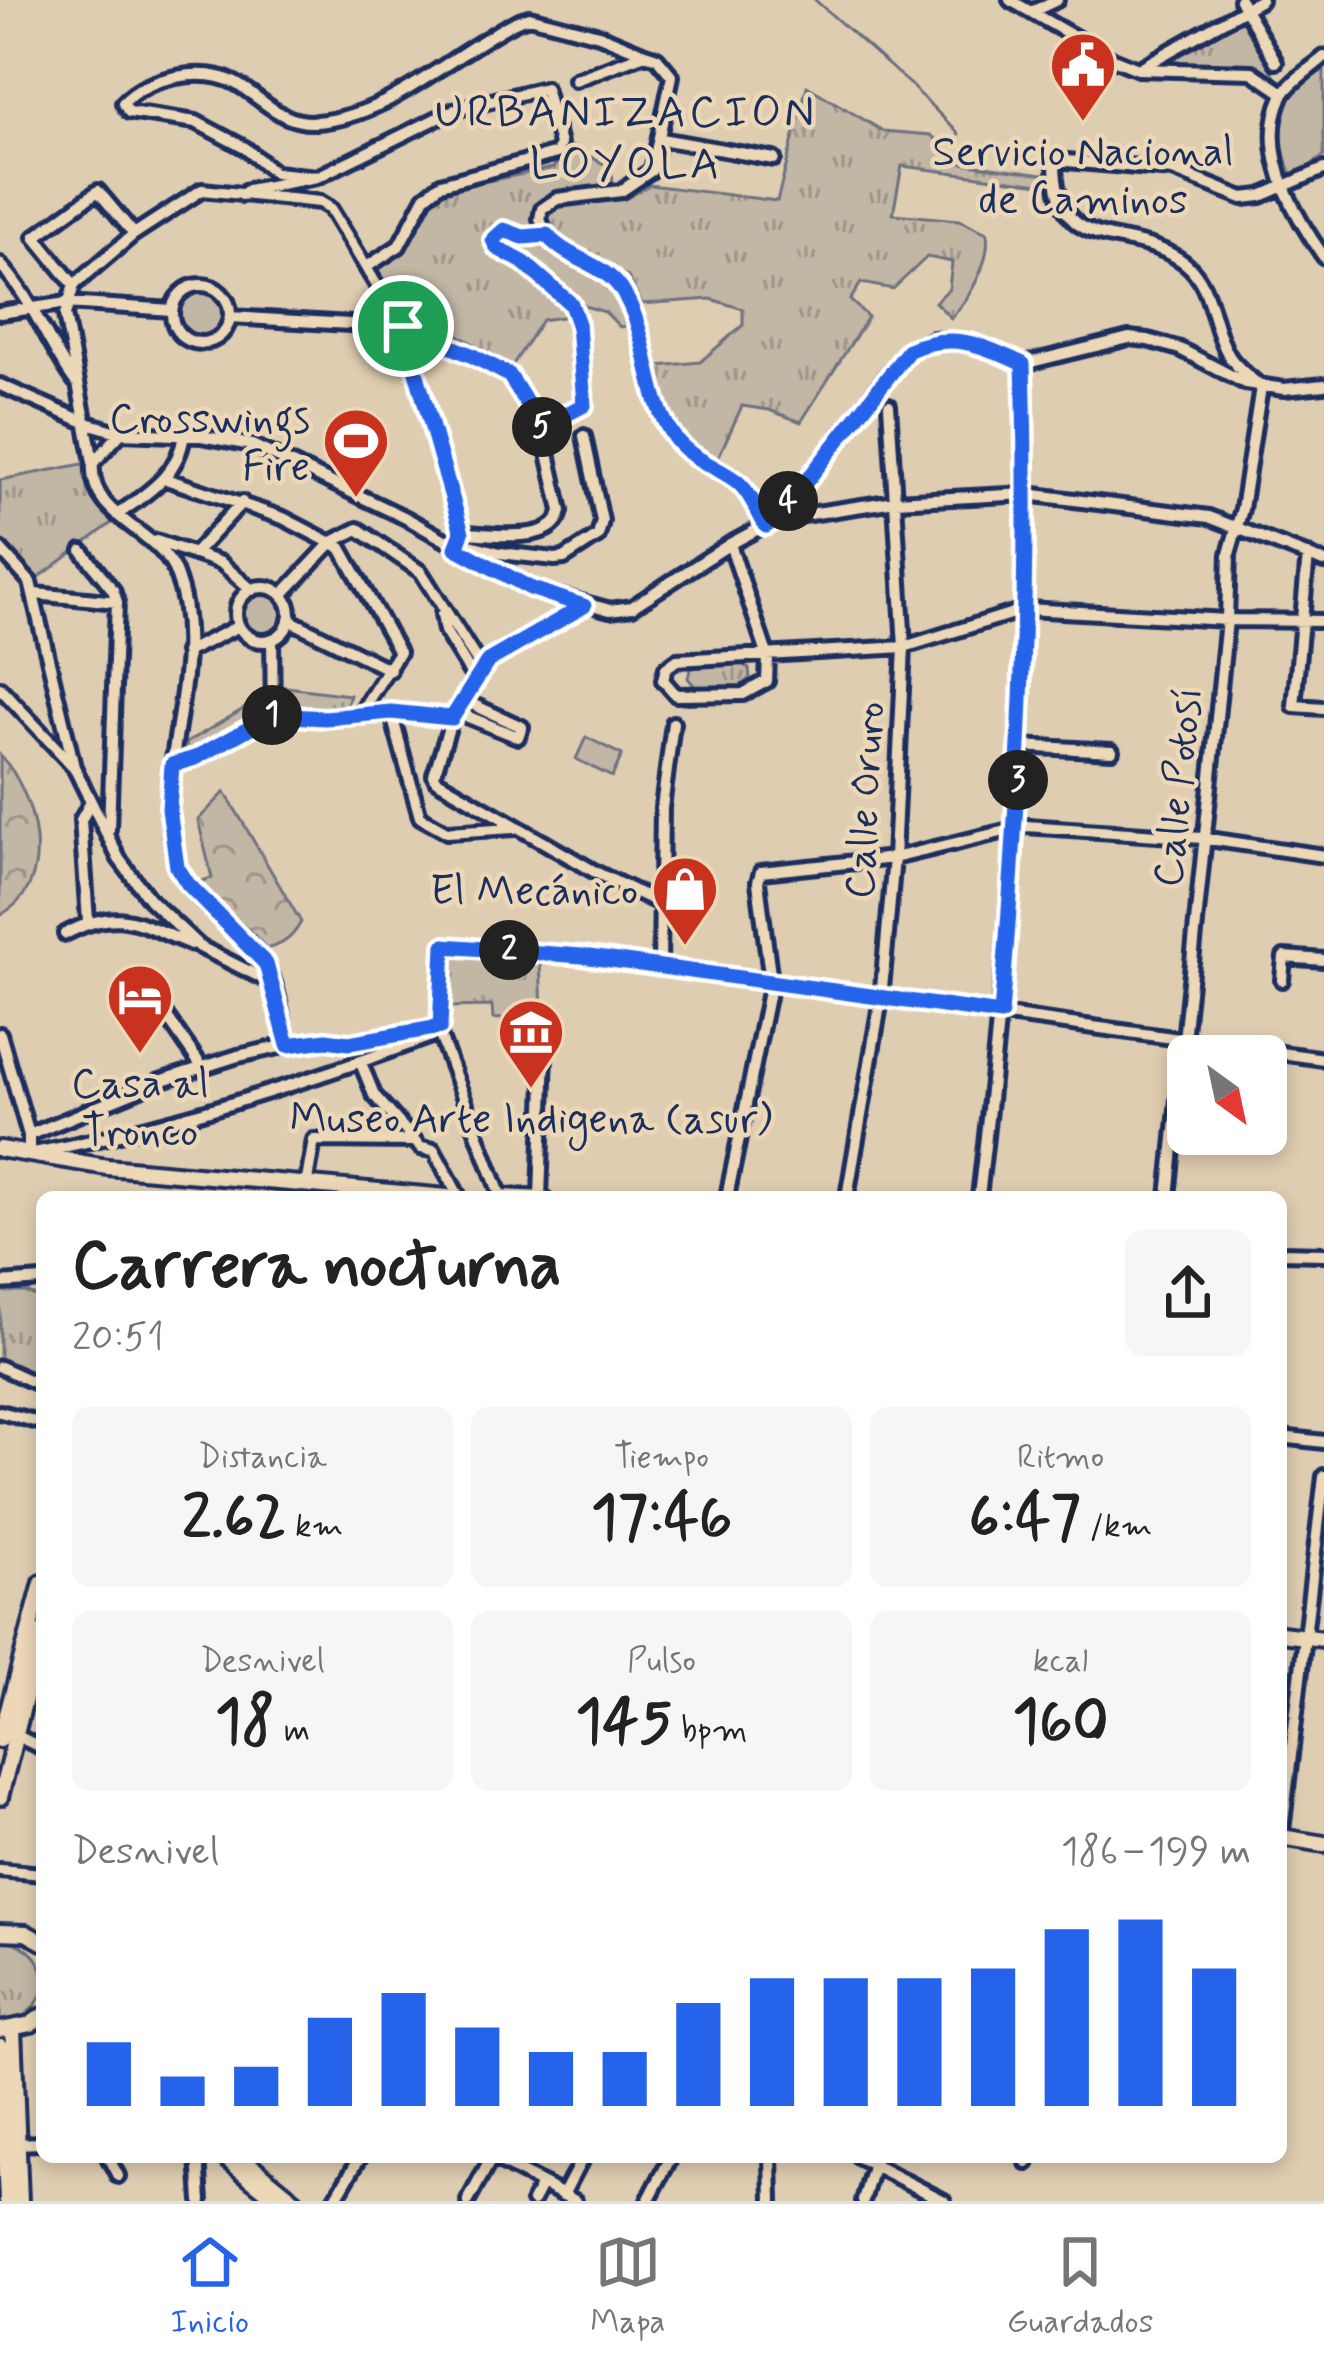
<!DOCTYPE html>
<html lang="es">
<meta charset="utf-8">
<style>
body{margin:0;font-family:Mynerve,sans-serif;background:#f6f6f6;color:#222;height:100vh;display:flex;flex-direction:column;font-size:45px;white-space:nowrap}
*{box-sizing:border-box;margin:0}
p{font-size:39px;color:#767676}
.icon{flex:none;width:66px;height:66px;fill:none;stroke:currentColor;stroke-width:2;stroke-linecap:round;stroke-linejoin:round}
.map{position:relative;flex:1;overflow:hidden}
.side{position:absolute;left:36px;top:1191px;width:1251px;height:972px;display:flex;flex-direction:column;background:#fff;border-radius:18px;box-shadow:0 6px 18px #0003}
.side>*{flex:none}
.needle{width:78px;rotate:147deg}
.fabs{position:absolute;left:1167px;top:1035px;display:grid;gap:24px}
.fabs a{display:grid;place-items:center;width:120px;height:120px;border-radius:18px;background:#fff;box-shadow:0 6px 18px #0003;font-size:60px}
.pin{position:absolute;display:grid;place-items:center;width:102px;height:102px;color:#fff;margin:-51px;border:6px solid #fff;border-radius:50%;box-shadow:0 3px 12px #0007}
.km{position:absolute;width:60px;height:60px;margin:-30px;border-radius:50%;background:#222;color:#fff;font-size:33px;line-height:60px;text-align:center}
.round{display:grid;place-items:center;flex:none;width:126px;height:126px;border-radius:18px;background:#f6f6f6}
.overview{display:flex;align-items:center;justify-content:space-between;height:204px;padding:0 36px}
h1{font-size:66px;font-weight:700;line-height:90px}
.stats{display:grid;grid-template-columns:repeat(3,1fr);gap:18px;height:204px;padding:12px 36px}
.stats div{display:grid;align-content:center;border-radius:18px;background:#f6f6f6;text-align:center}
.stats b{font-size:60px;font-weight:700}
.stats small{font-size:33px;font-weight:400}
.stats p{font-size:33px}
.chart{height:336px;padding:24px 36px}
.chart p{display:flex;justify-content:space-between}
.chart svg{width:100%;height:216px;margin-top:12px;stroke:#2563eb;stroke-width:6}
.tabs{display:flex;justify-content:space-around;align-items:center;height:168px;border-top:3px solid #e0e0e0;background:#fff;font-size:33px;color:#767676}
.tabs a{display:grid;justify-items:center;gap:6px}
.tabs .selected{color:#2563eb}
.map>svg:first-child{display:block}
.grass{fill:url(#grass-tufts);stroke:#6e7281;stroke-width:3}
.forest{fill:url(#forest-crowns);stroke:#6e7281;stroke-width:3}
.pitch{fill:#c2b6a4;stroke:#6e7281;stroke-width:3}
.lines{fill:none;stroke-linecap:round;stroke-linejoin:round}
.stream{stroke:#676c7e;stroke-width:3}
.minor-casing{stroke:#1b2f5e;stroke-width:20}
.major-casing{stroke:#1b2f5e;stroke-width:22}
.minor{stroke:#ecd7b6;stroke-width:10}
.major{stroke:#ecd7b6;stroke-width:14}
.route-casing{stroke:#fff;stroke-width:24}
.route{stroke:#2563eb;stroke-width:15}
.labels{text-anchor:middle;stroke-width:9;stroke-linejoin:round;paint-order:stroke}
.poi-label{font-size:42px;fill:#1b2f5e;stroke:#ecd7b6}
.street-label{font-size:42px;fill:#1b2f5e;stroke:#ecd7b6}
.neighbourhood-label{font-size:45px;letter-spacing:3px;fill:#1b2f5e;stroke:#ecd7b6}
</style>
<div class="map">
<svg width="1324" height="2201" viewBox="0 0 1324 2201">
<defs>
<pattern id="grass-tufts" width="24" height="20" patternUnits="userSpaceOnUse" patternTransform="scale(3)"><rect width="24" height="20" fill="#c2b6a4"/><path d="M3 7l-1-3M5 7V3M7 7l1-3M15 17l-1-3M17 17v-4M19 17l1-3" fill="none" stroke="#9d9489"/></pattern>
<pattern id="forest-crowns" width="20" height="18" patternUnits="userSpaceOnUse" patternTransform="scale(3)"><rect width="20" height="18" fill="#c2b6a4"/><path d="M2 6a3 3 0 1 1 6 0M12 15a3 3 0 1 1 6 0" fill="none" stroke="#9d9489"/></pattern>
</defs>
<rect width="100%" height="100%" fill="#dfcdb1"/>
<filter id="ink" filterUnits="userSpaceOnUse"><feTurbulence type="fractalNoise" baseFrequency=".00833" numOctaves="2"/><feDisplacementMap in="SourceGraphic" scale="24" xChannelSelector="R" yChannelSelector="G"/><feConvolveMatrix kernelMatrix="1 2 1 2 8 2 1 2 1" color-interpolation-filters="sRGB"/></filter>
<g filter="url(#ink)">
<path class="grass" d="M1241 18 1274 75 1215 63 1171 67 1160 63Z
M807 86 883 131 931 135 961 163 1044 174 1048 185 902 166 893 214 959 220 987 233C991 261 970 298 951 318L935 302 949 289 952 262 927 257 893 289 861 283 850 300 868 317 801 422 769 410 742 406 718 458C674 443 668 407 657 366L700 362 743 325V309L711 299 642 304 628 277 571 243 550 226 549 216 560 206 625 199 650 185 777 201Z
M566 143 611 168 614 188 560 194 539 219C546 261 572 255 600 277 616 289 626 307 636 324L620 327 605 312 578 304 568 316 542 320 512 366 458 335 402 311 376 268 405 248 427 207 444 190 552 168 563 158Z
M177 314a24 24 0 1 1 48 0a24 24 0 1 1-48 0Z
M88 463 91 492 117 519 37 579 0 541V480Z
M239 615a23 23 0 1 1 46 0a23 23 0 1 1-46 0Z
M742 664 749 669 750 678 740 686 696 688 688 678 690 670 698 666Z
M279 686 350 695 346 708 283 711 278 708Z
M269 694V712L196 753 187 748 186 743Z
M454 952 540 955 542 1017 493 1019 492 1006 450 1007Z
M0 1292H25L42 1298V1380L0 1360Z
M4 1940C59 1950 56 2016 0 2024V1941Z"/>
<path class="forest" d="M0 755C37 795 59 885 0 915Z
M225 792 301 922C291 941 279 947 259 950L191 884 212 878 198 820Z"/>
<path class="pitch" d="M1324 69V156L1293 178C1281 155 1275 115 1294 94 1302 84 1314 77 1324 69Z
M586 737 622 755 612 777 576 759Z"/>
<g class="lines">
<path class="stream" d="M815 0 913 87 959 134"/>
<g class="minor-casing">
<path id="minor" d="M1010 0 1113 59 1138 69 1252 72 1283 93
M1240 0 1276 62
M1031 12 1057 0
M1324 57C1312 68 1289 82 1282 96 1257 150 1293 214 1324 257
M1138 69 1261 0
M575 80 645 54 657 58 672 76 652 170 621 191 557 199 542 209 540 219C552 257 594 255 616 283 651 326 643 383 670 430 685 457 712 463 735 480 750 490 758 511 766 526
M661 139 774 159
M317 177 275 173 245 148 196 122 129 112 123 103C148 77 203 66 235 83 263 98 280 124 316 122 378 118 430 73 481 42 496 33 512 21 529 17L599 35 645 54
M242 195 248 190 317 177 454 110 545 88 560 144 557 153 441 184 425 197 399 246 368 266
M0 264C32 298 47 343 75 381
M74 285 35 237 98 191 134 234
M172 314a29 29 0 1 1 58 0a29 29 0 1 1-58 0Z
M0 313 67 303 172 310
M230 317 402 327 471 355 509 375 542 427 561 511C554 546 489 533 462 533
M0 385 87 423 121 433
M542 427 583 405 578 324 571 305 515 256 497 248 493 240 504 230 523 237 547 235
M93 462 65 315 74 285 134 234 202 190 320 202 330 208 402 327 462 533 456 548
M166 479 283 518 341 548 399 652 360 713
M117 515C147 493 179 475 184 434
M777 519 887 375 909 350 934 339 982 346 1023 364 1129 338 1148 340 1180 349 1245 383 1284 389 1324 385
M156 541 221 563 252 590
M460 542 500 553 555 559 564 558 598 536 602 521 584 436
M730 544 768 657 767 681 743 694 676 695 663 680 666 668 677 660 904 647 1026 609 1227 620 1324 621
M0 549 30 582 74 767 119 859 150 900 200 947 272 983
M82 551 113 590 117 602 109 829
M196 552 242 502
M1308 555 1294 706 1324 708
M236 614a27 27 0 1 1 54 0a27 27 0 1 1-54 0Z
M35 594 117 602
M282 595 332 542 358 529 421 572 482 669
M584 607 488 661 452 718 434 775 436 780 597 873 661 904
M442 614 445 631 475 680
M289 620 390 670
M272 639 273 715
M186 652 239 626
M0 688 72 765
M391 712 420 817 447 832 514 828
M456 712 518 737 522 727 463 700
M1020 746 1112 751
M172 765 195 759 273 715 325 718 391 712 452 718
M88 921 81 820 91 802
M65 934C119 905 139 924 191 944
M660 966 662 808 673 723
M1282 980 1284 957 1324 960
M147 988 202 1067
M0 1034 29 1135V1154C169 1127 306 1083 439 1033
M288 1045C282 1019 279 989 267 966 247 929 188 903 177 864 148 769 212 667 176 574 159 528 88 519 93 463L121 433 201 436 252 445 406 518 530 588 610 610 632 607 730 544 777 519 895 501 1027 494 1209 517 1324 562
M361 1063 374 1095 415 1141
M29 1135 160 1081 238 1056 288 1045 326 1040 349 1043 437 1028
M306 1186 314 1140 415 1141 421 1148 434 1150 459 1197
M501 1195 544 1197
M501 1197 439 1033 444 946 582 956 1324 1059
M540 1197 546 1023
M727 1197 771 982 758 882 761 872 894 858 1026 826 1202 838 1324 856
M847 1197 881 999 894 858 904 647 889 405
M979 1197C1012 920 1032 644 1023 364
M1168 1197 1227 620 1229 554 1242 509 1261 387C1250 377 1235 367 1228 354 1211 325 1213 285 1185 263 1131 221 1054 262 1055 160L1173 170 1243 198 1261 196 1324 169
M1281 1253 1324 1254
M0 1283 42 1280
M0 1367 42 1386
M0 1412 42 1423
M1281 1437 1324 1442
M11 1733 42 1748
M1281 1839 1324 1476
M0 1870 42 1874
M15 2144 42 2143
M108 2157 118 2176
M198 2157 201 2201
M491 2157 575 2201
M771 2157 772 2201
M858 2157 944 2201
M1027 2163 1030 2157
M563 2195 583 2157
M334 2201 360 2157
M468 2201 492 2157
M533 2201 542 2184
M648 2201 671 2157
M863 2201 876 2157"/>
</g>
<g class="major-casing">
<path id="major" d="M0 1149 107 1167 447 1197
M1281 1634 1324 1639
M0 1740 42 1583
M0 1797 42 1632
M1281 1837 1324 1844
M0 1932 26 1933 42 1942
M13 2029 20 2201
M0 2030 31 2024 42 2016
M0 2046 7 2201
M224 2157 279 2201
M241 2157 295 2201"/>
</g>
<use href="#minor" class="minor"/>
<use href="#major" class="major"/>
</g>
</g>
<g class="lines" filter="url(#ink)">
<g class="route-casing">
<path id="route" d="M504 230 523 237 547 235C567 260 603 262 621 289 651 334 643 394 674 437 690 459 714 465 735 480 750 491 757 511 766 526L777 519 909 350C953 331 981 345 1023 364 1030 582 1019 797 1001 1014L582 956 444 946 440 1027 349 1043 326 1040 288 1045 266 964 188 884 177 867 169 809 172 765 195 758 273 715 325 718 391 712 452 718 488 661 584 606 530 588 456 548 462 533 403 326 471 355 509 375 542 427 584 405 578 324 571 304 523 262 497 248 493 240Z"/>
</g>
<use href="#route" class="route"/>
</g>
<defs>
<g id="civic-pin" transform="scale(3.45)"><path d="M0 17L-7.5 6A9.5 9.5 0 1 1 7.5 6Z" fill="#c8321e" stroke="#ecd7b6"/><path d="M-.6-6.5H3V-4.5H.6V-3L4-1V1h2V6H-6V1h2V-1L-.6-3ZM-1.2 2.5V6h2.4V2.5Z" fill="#fff"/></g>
<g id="stadium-pin" transform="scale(3.45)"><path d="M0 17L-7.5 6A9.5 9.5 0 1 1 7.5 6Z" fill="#c8321e" stroke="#ecd7b6"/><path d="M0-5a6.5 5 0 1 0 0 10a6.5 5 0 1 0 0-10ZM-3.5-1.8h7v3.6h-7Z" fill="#fff"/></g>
<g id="shop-pin" transform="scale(3.45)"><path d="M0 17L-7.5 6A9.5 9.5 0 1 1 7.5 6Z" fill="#c8321e" stroke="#ecd7b6"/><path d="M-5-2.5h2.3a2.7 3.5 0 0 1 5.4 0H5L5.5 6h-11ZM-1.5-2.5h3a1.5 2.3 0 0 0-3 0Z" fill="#fff"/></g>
<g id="hotel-pin" transform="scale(3.45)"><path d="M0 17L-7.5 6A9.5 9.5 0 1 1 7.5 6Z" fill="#c8321e" stroke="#ecd7b6"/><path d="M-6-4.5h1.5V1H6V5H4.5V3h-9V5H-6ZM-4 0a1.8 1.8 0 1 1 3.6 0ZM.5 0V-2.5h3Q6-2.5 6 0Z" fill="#fff"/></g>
<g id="museum-pin" transform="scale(3.45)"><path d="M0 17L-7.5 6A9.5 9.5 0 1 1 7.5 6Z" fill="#c8321e" stroke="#ecd7b6"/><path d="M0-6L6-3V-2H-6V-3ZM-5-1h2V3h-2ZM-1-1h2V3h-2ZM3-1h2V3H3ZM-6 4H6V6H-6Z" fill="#fff"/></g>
</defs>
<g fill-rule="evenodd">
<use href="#civic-pin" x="1083" y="65"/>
<use href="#stadium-pin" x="356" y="441"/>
<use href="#shop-pin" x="685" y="889"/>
<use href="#hotel-pin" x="140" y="997"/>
<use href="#museum-pin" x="531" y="1032"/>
</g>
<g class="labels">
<g class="poi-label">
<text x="1083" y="165">Servicio Nacional<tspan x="1083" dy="48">de Caminos</tspan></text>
<text x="310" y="432" text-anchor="end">Crosswings<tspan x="310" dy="48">Fire</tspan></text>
<text x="638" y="904" text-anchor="end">El Mecánico</text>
<text x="140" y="1097">Casa al<tspan x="140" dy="48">Tronco</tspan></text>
<text x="531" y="1132">Museo Arte Indigena (asur)</text>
</g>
<g class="street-label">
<text transform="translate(1176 787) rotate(-84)" y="15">Calle Potosí</text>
<text transform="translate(863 800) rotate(-87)" y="15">Calle Oruro</text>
</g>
<g class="neighbourhood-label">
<text x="626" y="126">URBANIZACION<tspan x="626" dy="52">LOYOLA</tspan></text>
</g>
</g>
</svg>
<div class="fabs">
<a><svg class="needle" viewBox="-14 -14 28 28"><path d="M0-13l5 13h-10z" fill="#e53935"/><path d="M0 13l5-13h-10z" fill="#767676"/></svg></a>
</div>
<div class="pin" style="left:403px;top:326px;background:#1e9e55"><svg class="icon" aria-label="arrive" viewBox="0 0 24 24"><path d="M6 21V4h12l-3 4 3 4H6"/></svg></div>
<b class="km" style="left:272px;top:715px">1</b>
<b class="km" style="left:509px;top:950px">2</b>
<b class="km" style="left:1018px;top:780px">3</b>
<b class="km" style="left:788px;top:501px">4</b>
<b class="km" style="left:542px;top:427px">5</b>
<section class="side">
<div class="overview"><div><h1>Carrera nocturna</h1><p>20:51</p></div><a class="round"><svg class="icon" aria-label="share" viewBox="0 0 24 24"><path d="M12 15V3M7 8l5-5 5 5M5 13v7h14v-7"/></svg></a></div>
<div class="stats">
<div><p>Distancia</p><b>2.62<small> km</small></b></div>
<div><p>Tiempo</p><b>17:46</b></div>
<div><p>Ritmo</p><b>6:47<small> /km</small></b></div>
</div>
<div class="stats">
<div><p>Desnivel</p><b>18<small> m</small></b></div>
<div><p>Pulso</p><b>145<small> bpm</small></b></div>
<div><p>kcal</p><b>160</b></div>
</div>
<div class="chart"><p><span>Desnivel</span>186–199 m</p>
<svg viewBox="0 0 160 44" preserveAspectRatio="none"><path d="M5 44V31M15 44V38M25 44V36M35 44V26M45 44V21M55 44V28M65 44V33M75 44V33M85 44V23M95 44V18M105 44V18M115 44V18M125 44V16M135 44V8M145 44V6M155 44V16"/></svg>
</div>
</section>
</div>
<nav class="tabs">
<a class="selected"><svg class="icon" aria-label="home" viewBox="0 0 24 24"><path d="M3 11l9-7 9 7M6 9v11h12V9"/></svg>Inicio</a>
<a><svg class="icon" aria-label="map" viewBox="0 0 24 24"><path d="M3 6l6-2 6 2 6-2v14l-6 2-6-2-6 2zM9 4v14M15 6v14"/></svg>Mapa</a>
<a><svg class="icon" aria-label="saved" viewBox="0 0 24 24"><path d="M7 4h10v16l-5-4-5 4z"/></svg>Guardados</a>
</nav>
